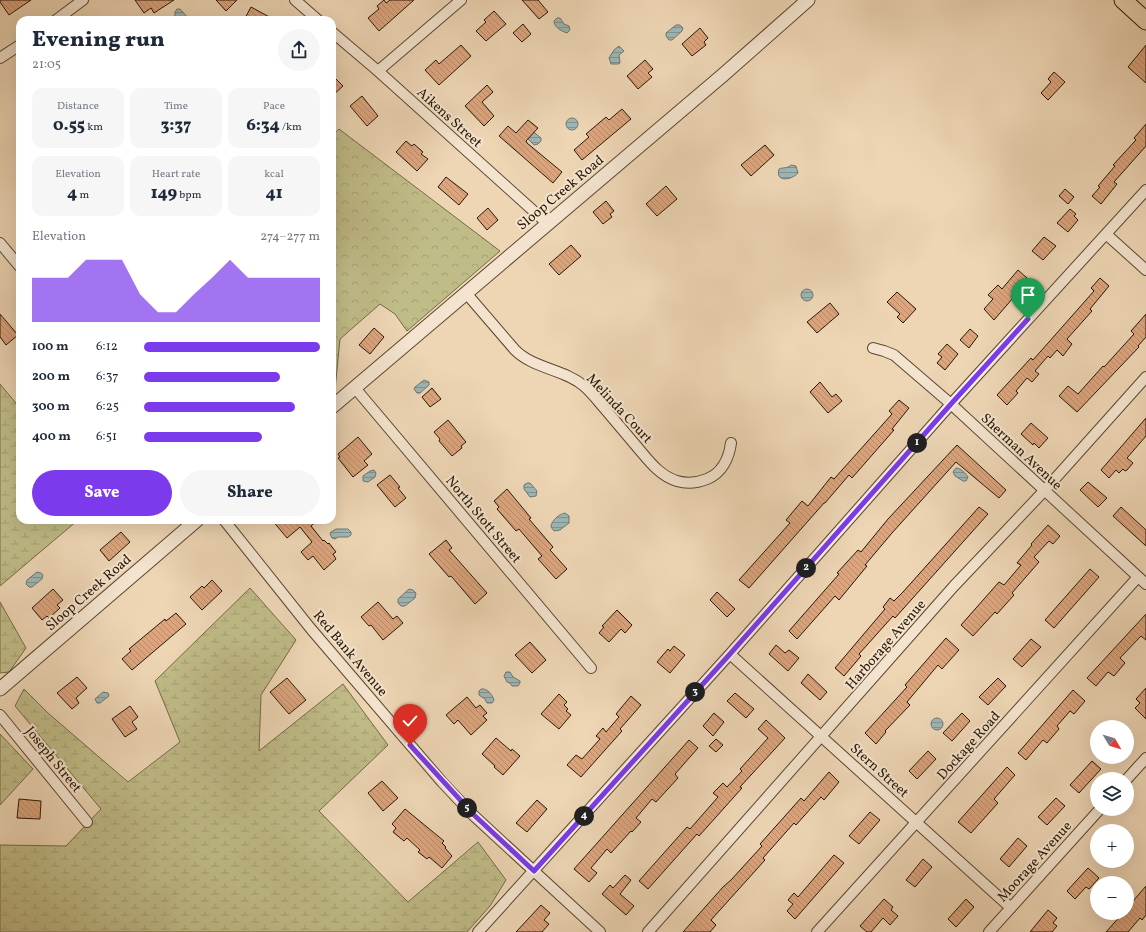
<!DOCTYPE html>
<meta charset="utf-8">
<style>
body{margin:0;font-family:Vollkorn,serif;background:#f6f6f7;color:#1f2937;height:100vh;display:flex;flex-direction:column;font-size:15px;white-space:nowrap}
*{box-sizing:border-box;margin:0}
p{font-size:13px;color:#747a83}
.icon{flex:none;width:22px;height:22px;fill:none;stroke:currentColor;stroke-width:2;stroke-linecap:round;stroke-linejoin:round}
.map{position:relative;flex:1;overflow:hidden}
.drawer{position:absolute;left:16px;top:16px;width:320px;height:508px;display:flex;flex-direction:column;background:#fff;border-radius:12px;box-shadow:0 4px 16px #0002}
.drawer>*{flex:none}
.needle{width:26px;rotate:128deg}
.tools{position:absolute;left:1090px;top:720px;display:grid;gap:8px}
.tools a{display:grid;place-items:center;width:44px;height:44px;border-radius:50%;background:#fff;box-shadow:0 4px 16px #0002;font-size:20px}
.pin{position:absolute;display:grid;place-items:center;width:34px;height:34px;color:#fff;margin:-41px -17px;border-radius:50% 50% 50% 0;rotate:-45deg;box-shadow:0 0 4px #0007}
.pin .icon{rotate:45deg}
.km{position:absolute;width:20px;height:20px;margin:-10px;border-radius:50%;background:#222;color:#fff;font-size:11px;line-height:20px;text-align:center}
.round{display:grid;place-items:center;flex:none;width:42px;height:42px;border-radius:21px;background:#f6f6f7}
.head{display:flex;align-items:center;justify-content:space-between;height:68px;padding:0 16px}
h1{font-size:22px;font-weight:800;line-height:30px}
.figures{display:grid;grid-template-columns:repeat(3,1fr);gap:6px;height:68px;padding:4px 16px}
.figures div{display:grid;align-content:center;border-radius:10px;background:#f6f6f7;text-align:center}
.figures b{font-size:17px;font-weight:800}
.figures small{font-size:11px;font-weight:400}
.figures p{font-size:11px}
.chart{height:112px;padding:8px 16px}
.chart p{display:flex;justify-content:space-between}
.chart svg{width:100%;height:72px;margin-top:4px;fill:#7c3aed;opacity:.7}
.primary-button{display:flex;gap:8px;margin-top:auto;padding:8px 16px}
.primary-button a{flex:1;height:46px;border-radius:24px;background:#7c3aed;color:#fff;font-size:16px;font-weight:800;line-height:46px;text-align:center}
.primary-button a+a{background:#f6f6f7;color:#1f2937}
ul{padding:0 16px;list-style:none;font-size:13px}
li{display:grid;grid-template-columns:64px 48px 1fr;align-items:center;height:30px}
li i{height:10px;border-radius:5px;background:#7c3aed}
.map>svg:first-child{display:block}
.forest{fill:url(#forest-crowns);stroke:#746a46}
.wetland{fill:url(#wetland-marsh);stroke:#746a46}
.water{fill:url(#water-rules);stroke:#6f776f}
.building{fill:url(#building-back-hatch);stroke:#291704}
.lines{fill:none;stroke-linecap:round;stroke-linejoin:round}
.minor-casing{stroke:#5a4730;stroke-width:12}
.tertiary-casing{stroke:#5a4730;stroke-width:15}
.trunk-casing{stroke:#291704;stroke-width:19}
.minor{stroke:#f4e4cf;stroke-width:10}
.tertiary{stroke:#f4e4cf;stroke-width:13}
.trunk{stroke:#eed6b5;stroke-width:17}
.route-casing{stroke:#fff;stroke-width:8}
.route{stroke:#7c3aed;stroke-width:5}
.labels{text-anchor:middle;stroke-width:4;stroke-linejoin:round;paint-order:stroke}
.street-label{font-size:14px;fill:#291704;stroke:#f4e4cf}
</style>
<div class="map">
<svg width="1146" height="932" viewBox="0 0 1146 932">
<defs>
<pattern id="forest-crowns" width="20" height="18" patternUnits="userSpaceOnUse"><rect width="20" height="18" fill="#c0bc88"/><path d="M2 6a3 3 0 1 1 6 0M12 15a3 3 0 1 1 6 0" fill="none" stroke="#a5a174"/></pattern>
<pattern id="wetland-marsh" width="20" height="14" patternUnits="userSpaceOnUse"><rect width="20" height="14" fill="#c0bc88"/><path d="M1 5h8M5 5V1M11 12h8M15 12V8" fill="none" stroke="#a5a174"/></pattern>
<pattern id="water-rules" width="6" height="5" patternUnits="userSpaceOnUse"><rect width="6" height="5" fill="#9db7b7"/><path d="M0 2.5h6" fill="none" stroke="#809493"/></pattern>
<pattern id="building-back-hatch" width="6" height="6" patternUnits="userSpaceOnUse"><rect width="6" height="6" fill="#dca57e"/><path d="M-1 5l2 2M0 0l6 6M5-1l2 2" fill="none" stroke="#bd8d6b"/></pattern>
</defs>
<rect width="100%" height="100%" fill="#eed6b5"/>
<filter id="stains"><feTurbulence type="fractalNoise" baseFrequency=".005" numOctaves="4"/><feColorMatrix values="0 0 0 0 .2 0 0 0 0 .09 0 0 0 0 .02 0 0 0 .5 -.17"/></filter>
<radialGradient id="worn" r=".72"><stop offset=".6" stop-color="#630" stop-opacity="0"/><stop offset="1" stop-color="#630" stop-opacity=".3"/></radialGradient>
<path class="forest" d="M339 129 500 251 407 331 395 314 380 304 340 339 335 390 332 385V136Z"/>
<path class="wetland" d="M0 384 20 408V520H78L0 586Z
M250 588 296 640 261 695 259 751 343 684 388 745 319 811 408 902 478 842 506 880 490 906 467 932H0V845L66 846 101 809 15 706 24 689 48 713 128 782 180 742 155 681Z
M0 602 26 648 9 672 0 673Z
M0 734 33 769 0 805Z"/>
<path class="water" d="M177 9H180L190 20H179L175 16V12Z
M557 18H560L564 24 569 26 570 30 567 33C561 31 554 27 554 21Z
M676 25H680L683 28 682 31 672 40H669L666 36V33Z
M619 46 624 51 619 55 620 63 618 64H611L609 58 614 50Z
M566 124a6 6 0 1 1 12 0a6 6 0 1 1-12 0Z
M530 129 541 138V141L538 144 534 145 525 136Z
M791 165 796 166 798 173C792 180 775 183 779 169 783 167 787 169 791 165Z
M801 295a6 6 0 1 1 12 0a6 6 0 1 1-12 0Z
M424 380 429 382V385L420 393H417L414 389 415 387Z
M956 468C961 468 965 473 968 477L966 481H963L955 476 953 472Z
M374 470 376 473 375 477 368 482 363 481V476L370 471Z
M527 483H530L537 491 536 496 530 497 524 489V485Z
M565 513 569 516V523L560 530 554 531 551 527C551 521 559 514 565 513Z
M336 529H348L351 532V535L348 537H338L335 539 332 538 330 534 331 532Z
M37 572 41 573 43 575 42 579 32 587H29L26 584 27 580Z
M409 589 413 590 416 593 415 598 405 606H401L398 603V599Z
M506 672H510L513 677 520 681V683L518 686H512L510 683 507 682 504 676Z
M481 689C487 688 492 694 494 700L492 703H487L485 699 479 695V691Z
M103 692 108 693 109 696 100 703H97L95 699Z
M931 724a6 6 0 1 1 12 0a6 6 0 1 1-12 0Z"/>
<path class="building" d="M0 0H31L9 15 0 2Z
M135 0H174L154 13 151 8 144 13Z
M216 0H237L226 11Z
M384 0 386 3 390 0H414L379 31 368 18 379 9 377 6Z
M522 0H538L548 12 539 19Z
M251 7 275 20H244Z
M494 11 506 24 486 41 476 31 486 22 484 20Z
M523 24 531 34 522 42 513 33Z
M700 28 708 38 704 42 706 45 692 56 682 44Z
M461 45 471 56 439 85 425 70 436 60 439 64Z
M1146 45V83L1128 67Z
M645 60 653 69 648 73 652 77 638 89 627 76Z
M1054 72 1065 82 1048 100 1041 93 1051 82 1048 79Z
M332 75 343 86 332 96Z
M487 85 493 92 482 102 494 116 484 126 465 106Z
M362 96 378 116 367 126 350 106Z
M622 109 631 119 582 160 574 150 589 137 586 134 606 117 609 120Z
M528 120 538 128 526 141 527 143 562 172 553 183 499 136 508 126 516 133Z
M1146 124V146L1114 182 1117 184 1101 204 1092 196 1100 187 1098 186 1115 166 1113 165 1136 140 1134 138Z
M406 141 412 146 414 144 423 152 421 154 428 159 417 171 396 152Z
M765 145 774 155 751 176 741 165Z
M446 177 468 194 459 205 438 187Z
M666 186 677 199 657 216 646 204Z
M1065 189 1074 197 1068 204 1059 196Z
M606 201 614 211 610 214 612 217 603 224 593 212Z
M488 208 498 220 487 230 477 218Z
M1070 209 1076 214 1074 216 1078 220 1068 232 1057 223Z
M1044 237 1056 246 1043 260 1032 251Z
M571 245 581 256 559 275 549 264Z
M1018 270 1027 278 1011 297 1013 298 994 320 984 309 993 299 988 295 998 285 1002 289Z
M1100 278 1109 286 1090 309 1092 311 1067 339 1072 344 1063 356 1057 350 1050 358 1048 356 1035 371 1039 374 1032 382 1027 378 1016 391 1018 393 1007 405 997 395 1031 358 1033 360 1094 291 1091 288Z
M897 292 916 309 903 323 897 317 900 314 887 302Z
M830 303 839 314 817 333 807 322Z
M0 314 18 335 6 345 0 337Z
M1146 314V337L1138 346 1139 347 1077 412 1059 396 1068 386 1078 394 1103 366 1104 367 1134 334 1131 331Z
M374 328 384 337 370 354 359 345Z
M970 329 978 336 969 348 960 340Z
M947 344 958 354 945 370 937 363 942 357 938 354Z
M820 382 832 397 836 394 842 401 828 413 810 392Z
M432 388 441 399 430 407 422 397Z
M899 400 909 408 892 429 894 430 852 478 849 475 825 503H824L749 588 739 580 790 523 786 520 802 501 808 506 831 477 834 479 892 414 889 411Z
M1146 418V436L1127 458 1133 463 1127 470 1125 471 1123 469 1119 473 1116 470 1109 478 1101 470Z
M448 420 466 442 461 446 462 448 452 456 439 441 440 439 434 432Z
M1031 423 1048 438 1039 448 1034 443 1033 445 1021 434Z
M358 437 372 454 364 461 368 465 353 477 338 458 340 457 338 454Z
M957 445 1006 490 999 498 956 462 892 533 865 565 867 566 839 600 835 596 797 639 789 631 839 574 837 573 858 550 861 552 888 519Z
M390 475 400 487 398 488 406 498 395 507 377 485Z
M1088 482 1107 498 1098 507 1080 490Z
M507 489 531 518 529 519 553 547 550 550 567 569 556 579 538 559 542 556 519 529 516 531 497 509 499 507 494 501Z
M979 507 988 514 895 618 893 616 859 654 861 656 844 676 835 668 885 609 883 607 890 598 894 601 903 592Z
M1121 507 1146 530V546L1113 516Z
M272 520H318L311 526 323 541 324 540 328 544 329 543 336 552 333 554 336 559 324 570 313 556 308 560 301 552 312 542 300 527 287 538Z
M1048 525 1060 536 1053 544 1049 541 1034 557 1039 562 1012 593 1014 595 997 614 995 612 973 636 961 625 999 582 1004 585 1021 565 1017 563 1032 545 1031 544Z
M121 532 130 542 109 561 100 550Z
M446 540 452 548 449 550 487 593 475 604 451 576 449 577 429 554Z
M1090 569 1099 577 1054 628 1045 620Z
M212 580 222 591 202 610 190 597 202 586 204 588Z
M53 589 63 600 57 605 60 608 49 618 47 616 42 620 32 608Z
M717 592 735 609 727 617 710 600Z
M378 602 393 619 397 616 403 623 383 640 371 625 369 626 361 617Z
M617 610 632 625 625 633 621 629 609 642 599 633 604 627 602 626Z
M176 613 186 624 132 670 122 659 131 651 129 649 165 619 166 621Z
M1146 614V640L1141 636 1120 658 1125 663 1114 676 1108 672 1096 686 1087 678Z
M946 638 959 650 942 669 938 665 907 702 910 705 885 731 886 732 876 744 865 733 907 687 905 685Z
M1031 639 1041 647 1022 667 1013 659Z
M530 642 546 660 532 673 515 655Z
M776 645 785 653 789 650 799 658 788 671 769 654Z
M674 646 685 655 670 673 657 662 668 649 670 651Z
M808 674 827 692 820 700 801 683Z
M77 677 87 688 76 698 79 703 72 709 57 693Z
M287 678 306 700 289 714 270 692Z
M998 678 1006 686 988 705 979 697Z
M1146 688V719L1135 708 1140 703 1136 699Z
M1073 690 1085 701 1074 714 1070 711 1057 726 1059 729 1047 743 1043 740 1026 760 1018 753Z
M735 693 754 709 746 718 727 701Z
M559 694 567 702 564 705 568 709 566 711 571 715 559 729 541 714Z
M631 696 641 705 620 729 622 731 581 777 567 765 576 755 582 759 600 739 596 736 603 728 606 732 619 717 616 714Z
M467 697 476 708 480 705 487 713 483 716 487 720 471 735 458 720 454 724 446 715Z
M130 706 138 717 132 722 137 729 125 737 112 719Z
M714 713 724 722 713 736 703 726Z
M962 713 970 721 952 741 943 733Z
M766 720 785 738 740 787 742 788 699 836 697 834 648 889 639 881 687 827 690 829 718 797 713 793 723 783 727 787 742 771 740 769 768 738 758 729Z
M496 738 511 751 512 749 520 756 503 775 494 767 495 766 482 754Z
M716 739 723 745 716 752 709 746Z
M689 740 698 748 675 774 678 778 656 802 652 799 636 818 641 822 632 832 631 831 611 853 607 849 591 868 597 873 589 882 574 869Z
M928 751 936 759 917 779 909 771Z
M1092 761 1101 769 1079 793 1070 785Z
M1007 767 1015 775 994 799 998 803 971 833 958 822Z
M829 772 839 782 824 800 821 797 796 825 794 823 763 858 765 860 711 920 716 925 710 932H683L723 887 731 880 762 846 760 844 801 798 804 801Z
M382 781 398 798 383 811 368 793Z
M1056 798 1065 806 1047 825 1038 817Z
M19 799 41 801 40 819 17 818Z
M537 800 547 809 527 832 516 823Z
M405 809 444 841 442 843 446 847 445 848 452 856 442 868 429 857 427 859 418 852 420 850 407 838 404 841 393 832 396 828 392 824Z
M870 812 880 820 859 844 849 836Z
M1018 838 1027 846 1009 867 1000 859Z
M834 855 844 863 795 919 787 911 793 904 788 900 794 893 798 897Z
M923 859 932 867 915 887 906 880Z
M1088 868 1099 878 1089 889 1086 887 1075 899 1067 891Z
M625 875 631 880 620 894 634 906 626 915 602 894 610 885 613 888Z
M1146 886V915L1142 920 1140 918 1128 932H1106L1123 913H1127V908Z
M884 899 893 907 891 910 898 916 890 925 883 918 871 932H867L860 926Z
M966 899 974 907 956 927 948 919Z
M541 905 550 913 544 920 549 924 542 932H516Z
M1048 910 1057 918 1053 923 1057 926 1052 932H1030Z"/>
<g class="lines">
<g class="minor-casing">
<path id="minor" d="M295 0 318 20
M56 20 83 0
M332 32 378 71 548 224
M0 58 20 45
M378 71 461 0
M1106 234 1146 270
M0 243 20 267
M466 293 515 350C534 369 564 369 584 386 592 393 598 401 605 409 616 422 627 435 638 448 649 461 660 476 677 481 687 484 697 483 707 479 722 473 729 458 731 443
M873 348 884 351 894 355 951 404 1146 584
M355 388 591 668
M224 520 311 629 442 782 473 815 600 932
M730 654 1011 908
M0 715 87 822
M1127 779 1146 758
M478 932 730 654 951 404 1146 190
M648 932 954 586 1044 491 1146 377
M817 932 1138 577
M989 932 1100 809"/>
</g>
<g class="tertiary-casing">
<path id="tertiary" d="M332 407 723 75 808 0
M0 689 197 520"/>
</g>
<g class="trunk-casing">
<path id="trunk" d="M1123 0 1146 21"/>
</g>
<use href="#minor" class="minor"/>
<use href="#tertiary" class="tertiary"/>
<use href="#trunk" class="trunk"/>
</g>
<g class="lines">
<g class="route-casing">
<path id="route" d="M410 745 474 815 534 871 730 654 951 404 1028 319"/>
</g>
<use href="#route" class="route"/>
</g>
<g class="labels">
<g class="street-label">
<text transform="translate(450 117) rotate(42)" y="5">Aikens Street</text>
<text transform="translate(560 192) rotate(-40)" y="5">Sloop Creek Road</text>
<text transform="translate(620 408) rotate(47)" y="5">Melinda Court</text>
<text transform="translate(1022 451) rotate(43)" y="5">Sherman Avenue</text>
<text transform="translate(484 519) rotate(50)" y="5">North Stott Street</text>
<text transform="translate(88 592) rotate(-41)" y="5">Sloop Creek Road</text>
<text transform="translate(885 644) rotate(-49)" y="5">Harborage Avenue</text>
<text transform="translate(351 653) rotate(50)" y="5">Red Bank Avenue</text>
<text transform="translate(968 745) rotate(-48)" y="5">Dockage Road</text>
<text transform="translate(54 759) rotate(51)" y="5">Joseph Street</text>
<text transform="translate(880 770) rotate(42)" y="5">Stern Street</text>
<text transform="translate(1034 861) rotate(-48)" y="5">Moorage Avenue</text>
</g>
</g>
<rect width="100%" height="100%" filter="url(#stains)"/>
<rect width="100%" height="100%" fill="url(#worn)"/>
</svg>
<div class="tools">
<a><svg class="needle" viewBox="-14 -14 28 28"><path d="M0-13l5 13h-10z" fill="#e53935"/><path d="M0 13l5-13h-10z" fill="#747a83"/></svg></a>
<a><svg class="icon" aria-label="layers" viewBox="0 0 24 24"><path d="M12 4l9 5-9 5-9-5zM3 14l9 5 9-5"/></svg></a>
<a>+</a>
<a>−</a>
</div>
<div class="pin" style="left:1028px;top:319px;background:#1e9e55"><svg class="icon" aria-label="arrive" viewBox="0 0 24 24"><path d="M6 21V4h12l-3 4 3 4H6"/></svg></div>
<div class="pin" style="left:410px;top:745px;background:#d93025"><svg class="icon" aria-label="check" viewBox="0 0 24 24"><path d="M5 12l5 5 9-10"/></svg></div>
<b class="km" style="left:917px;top:443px">1</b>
<b class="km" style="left:806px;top:568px">2</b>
<b class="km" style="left:695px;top:692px">3</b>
<b class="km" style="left:584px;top:816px">4</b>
<b class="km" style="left:467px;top:808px">5</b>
<section class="drawer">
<div class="head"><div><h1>Evening run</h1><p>21:05</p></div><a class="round"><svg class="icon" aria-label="share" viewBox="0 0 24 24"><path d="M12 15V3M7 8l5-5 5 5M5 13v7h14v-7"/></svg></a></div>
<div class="figures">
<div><p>Distance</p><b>0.55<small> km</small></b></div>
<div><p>Time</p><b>3:37</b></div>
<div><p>Pace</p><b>6:34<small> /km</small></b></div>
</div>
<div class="figures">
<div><p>Elevation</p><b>4<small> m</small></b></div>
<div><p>Heart rate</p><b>149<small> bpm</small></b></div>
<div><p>kcal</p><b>41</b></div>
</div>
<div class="chart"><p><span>Elevation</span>274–277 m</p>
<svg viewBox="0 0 160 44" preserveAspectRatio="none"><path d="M0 44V17L10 17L20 17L30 6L40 6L50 6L60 27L70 38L80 38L90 27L100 17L110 6L120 17L130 17L140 17L150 17L160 17V44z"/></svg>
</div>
<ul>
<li><b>100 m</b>6:12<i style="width:100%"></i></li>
<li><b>200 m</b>6:37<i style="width:77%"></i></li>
<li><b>300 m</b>6:25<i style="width:86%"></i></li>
<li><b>400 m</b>6:51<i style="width:67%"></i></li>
</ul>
<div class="primary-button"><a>Save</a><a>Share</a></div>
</section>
</div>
